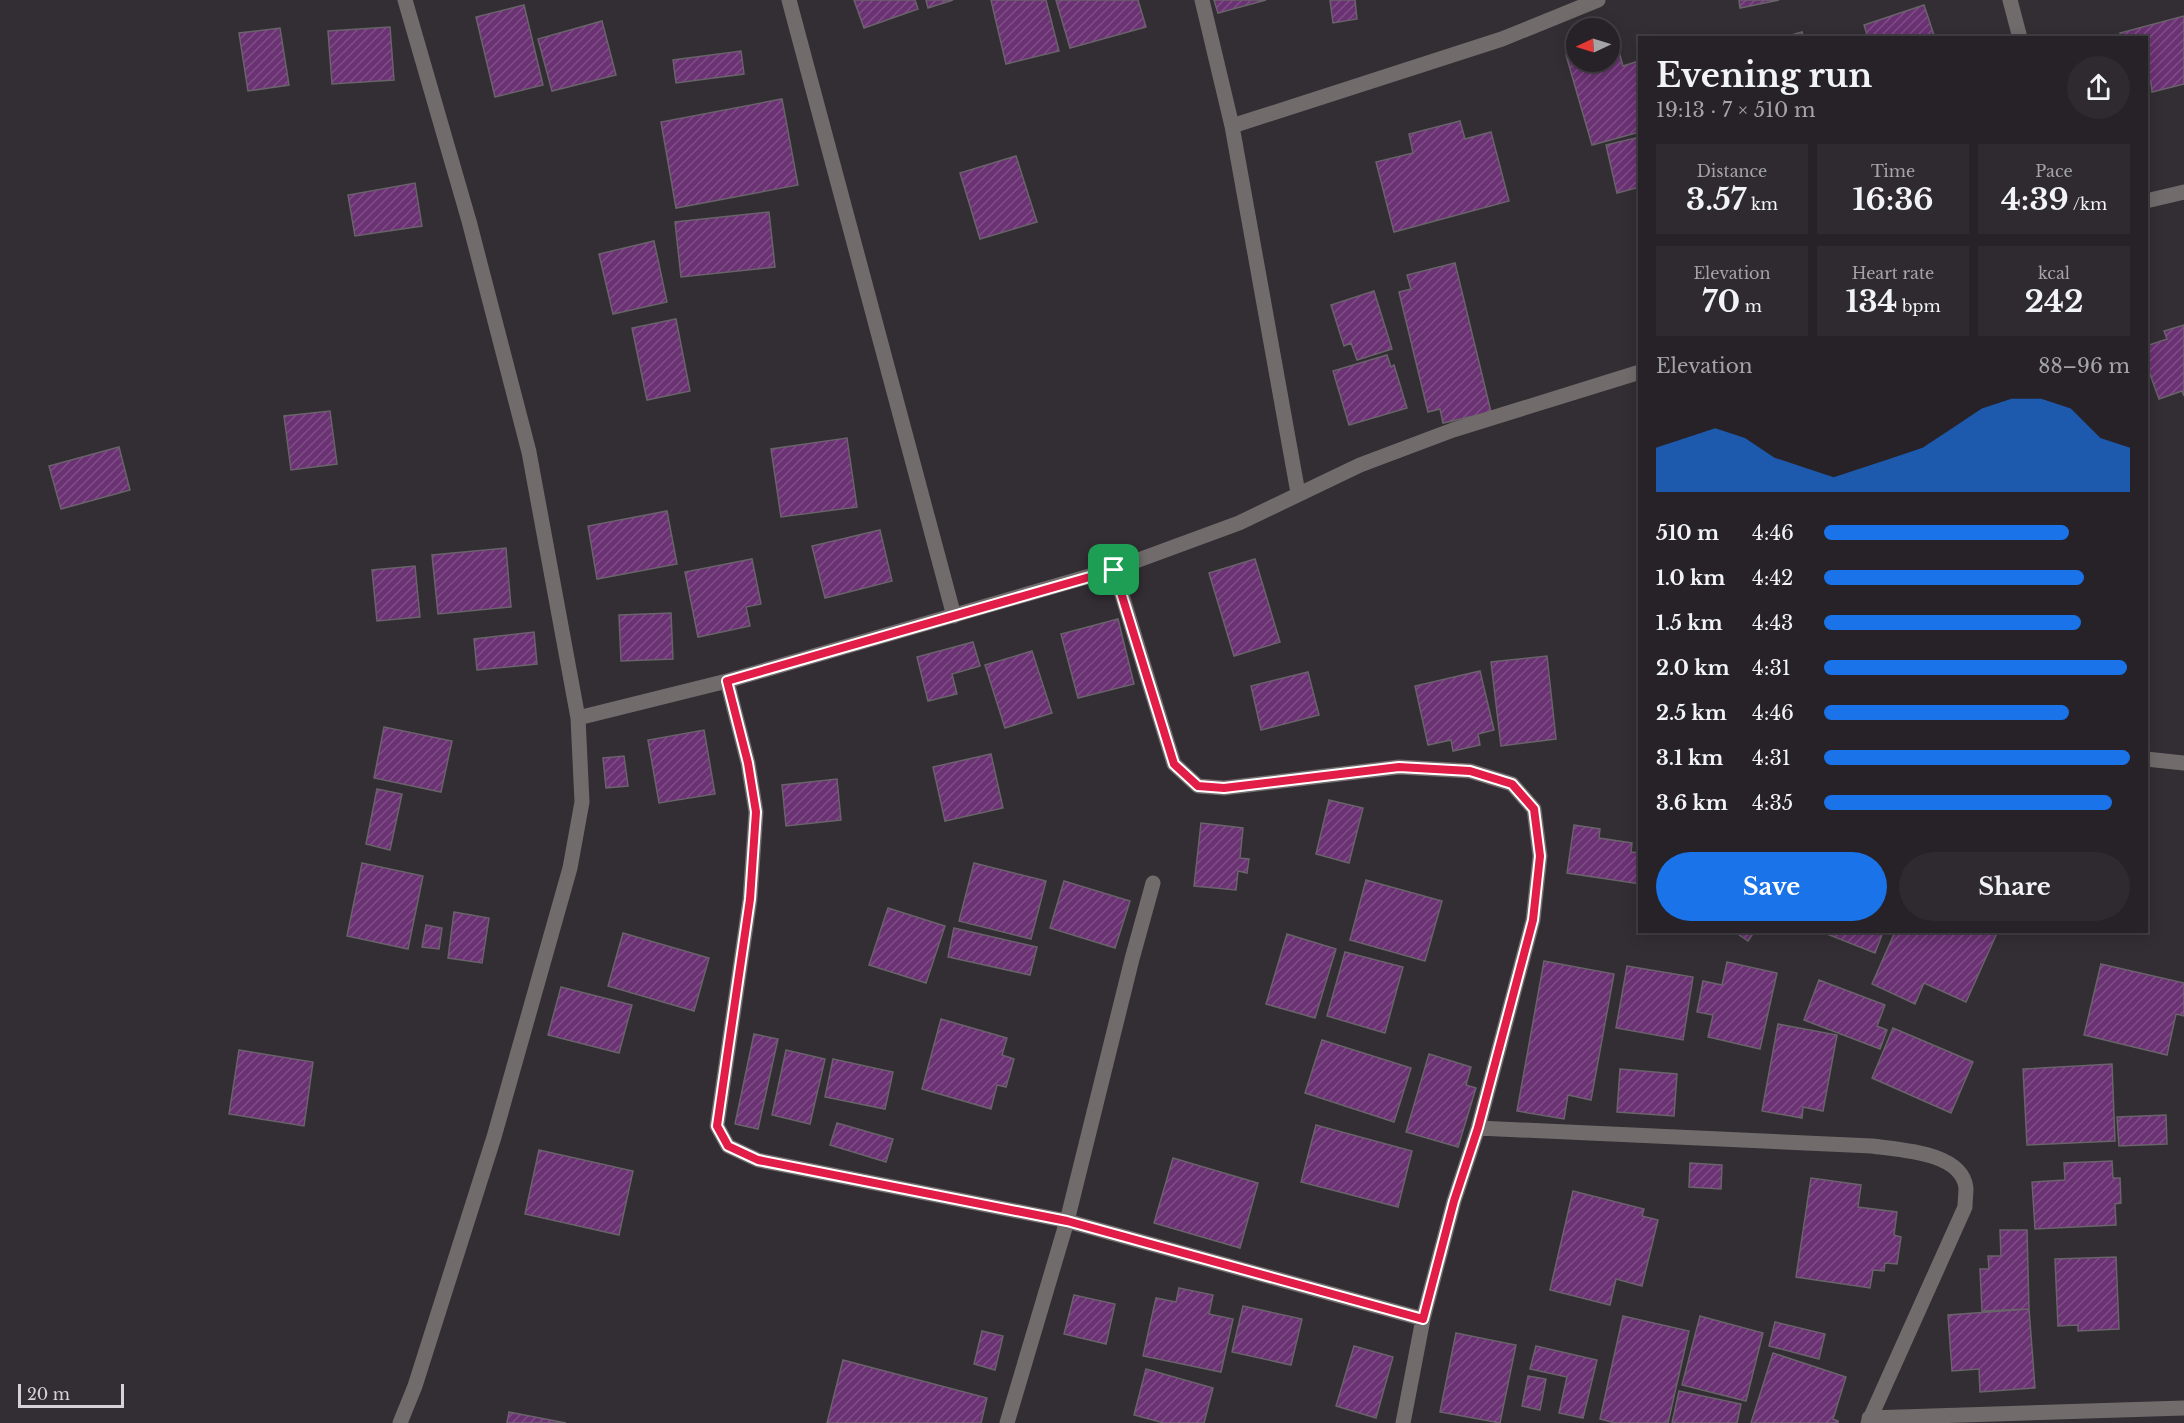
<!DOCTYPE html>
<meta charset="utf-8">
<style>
body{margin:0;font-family:"Libre Baskerville",serif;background:#2e2a2f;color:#f1f3f6;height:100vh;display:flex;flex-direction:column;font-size:22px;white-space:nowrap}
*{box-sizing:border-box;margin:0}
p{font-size:20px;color:#a4a4a7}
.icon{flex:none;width:33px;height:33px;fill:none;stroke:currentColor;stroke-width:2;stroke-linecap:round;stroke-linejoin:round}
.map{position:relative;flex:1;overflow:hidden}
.side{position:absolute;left:1638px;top:36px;width:510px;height:897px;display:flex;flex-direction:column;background:#262227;border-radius:0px;box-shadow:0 3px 15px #0003,0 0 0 2px #423f44}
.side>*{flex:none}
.needle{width:39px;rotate:266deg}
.tools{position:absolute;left:1566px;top:18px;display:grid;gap:12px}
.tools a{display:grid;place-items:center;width:54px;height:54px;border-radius:50%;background:#262227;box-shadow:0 3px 15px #0003,0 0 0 2px #423f44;font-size:30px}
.scale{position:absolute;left:18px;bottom:15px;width:106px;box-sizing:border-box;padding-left:6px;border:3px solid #d6d2d6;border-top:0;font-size:16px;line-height:21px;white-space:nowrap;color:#d6d2d6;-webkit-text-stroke:4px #332e34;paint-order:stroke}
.pin{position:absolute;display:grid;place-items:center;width:51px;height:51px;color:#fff;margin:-26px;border-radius:12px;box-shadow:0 3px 9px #0006}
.round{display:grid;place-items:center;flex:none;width:63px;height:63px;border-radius:32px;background:#2e2a2f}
.overview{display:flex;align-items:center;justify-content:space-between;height:102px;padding:0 18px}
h1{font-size:33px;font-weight:700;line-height:45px}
.stats{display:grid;grid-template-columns:repeat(3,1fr);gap:9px;height:102px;padding:6px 18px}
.stats div{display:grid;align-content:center;border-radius:0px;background:#2e2a2f;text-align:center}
.stats b{font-size:30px;font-weight:700}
.stats small{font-size:16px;font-weight:400}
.stats p{font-size:16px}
.chart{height:168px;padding:12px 18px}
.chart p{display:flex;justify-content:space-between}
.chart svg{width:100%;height:108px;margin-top:6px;fill:#1a73e8;opacity:.7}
.action{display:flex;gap:12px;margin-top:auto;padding:12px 18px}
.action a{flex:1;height:69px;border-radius:36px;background:#1a73e8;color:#fff;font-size:24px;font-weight:700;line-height:69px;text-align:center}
.action a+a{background:#2e2a2f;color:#f1f3f6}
ul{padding:0 18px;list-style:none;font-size:20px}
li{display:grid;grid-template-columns:96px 72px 1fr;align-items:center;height:45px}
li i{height:15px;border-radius:8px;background:#1a73e8}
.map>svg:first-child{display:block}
.building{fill:url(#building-hatch);stroke:#69636a;stroke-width:1.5}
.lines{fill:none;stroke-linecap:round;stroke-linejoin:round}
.minor{stroke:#716c6b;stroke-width:15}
.route-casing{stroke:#fff;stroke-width:12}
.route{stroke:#e11d48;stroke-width:8}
</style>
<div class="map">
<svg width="2184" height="1423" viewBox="0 0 2184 1423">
<defs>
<pattern id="building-hatch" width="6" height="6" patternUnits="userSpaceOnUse" patternTransform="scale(1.5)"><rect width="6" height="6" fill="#6a3173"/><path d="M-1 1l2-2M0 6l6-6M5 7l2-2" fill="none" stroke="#7f4e86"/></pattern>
</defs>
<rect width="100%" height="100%" fill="#332e34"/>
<path class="building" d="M854 0H915L918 9 864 28Z
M926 0H953L928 8Z
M991 0H1046L1059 51 1006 64Z
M1056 0H1138L1146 27 1070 48Z
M1214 0H1266L1218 13Z
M1330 0H1355L1357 19 1333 23Z
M1739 0H1779L1740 8Z
M524 5 543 85 495 97 476 17Z
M1924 5 1935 38H1868L1864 25Z
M2184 16V84L2152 92 2151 83 2146 84V38H2121L2120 33Z
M602 21 616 75 552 91 538 39Z
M390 27 394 80 332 84 328 31Z
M280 28 289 85 248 91 239 33Z
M1802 32 1804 38H1781Z
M1616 41 1623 66 1639 61 1640 63V132L1592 145 1566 55 1576 52V62H1610V43Z
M741 51 744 74 676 83 673 60Z
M782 99 798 185 676 208 661 122Z
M1460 121 1465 139 1491 132 1509 201 1394 232 1376 162 1413 153 1409 134Z
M1640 137V187L1617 193 1606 145Z
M1016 156 1037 222 980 239 960 173Z
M415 183 422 226 355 236 348 195Z
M769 212 775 267 681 277 675 222Z
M654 241 667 302 613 314 599 254Z
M1455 263 1491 412 1443 423 1440 409 1428 412 1399 292 1411 289 1407 275Z
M1374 291 1392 349 1357 360 1351 343 1344 346 1331 305Z
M676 319 690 391 647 400 632 328Z
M2184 325V396L2182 391 2159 399 2146 363V346L2167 339 2164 331Z
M1387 355 1391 367 1394 365 1407 408 1349 425 1333 371Z
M330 411 337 464 291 470 284 416Z
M847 438 857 507 781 517 771 449Z
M119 447 130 490 61 509 49 466Z
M667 511 677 564 597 579 588 526Z
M880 530 892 581 825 598 812 546Z
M506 548 511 607 438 614 432 555Z
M752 559 761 604 746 607 750 626 698 637 685 572Z
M1255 559 1280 642 1234 656 1209 573Z
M415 566 420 617 377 621 372 570Z
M671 613 673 659 621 661 619 615Z
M1118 619 1134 684 1078 698 1061 634Z
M534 632 537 664 477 670 474 639Z
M973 642 980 666 952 674 957 694 928 701 917 657Z
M1032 651 1052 713 1005 728 985 665Z
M1547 656 1556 739 1501 746 1491 662Z
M1480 671 1494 730 1478 734 1480 745 1453 751 1451 740 1428 745 1415 686Z
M1308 672 1319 715 1261 730 1251 686Z
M384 727 452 741 441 792 374 778Z
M704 730 715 794 659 803 648 740Z
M991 754 1003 808 945 821 933 767Z
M624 756 628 786 606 788 603 758Z
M837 779 841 820 786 826 782 785Z
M377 789 402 794 390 850 366 844Z
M1329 800 1363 808 1349 863 1316 854Z
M1201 823 1243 828 1240 858 1249 859 1247 873 1238 871 1236 890 1194 886Z
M1574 825 1600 829 1599 838 1632 843 1631 852 1640 853V884L1567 873Z
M362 863 423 876 408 949 347 936Z
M974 863 1046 881 1031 939 959 921Z
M1366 880 1442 901 1425 961 1350 940Z
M1064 881 1130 901 1115 948 1050 928Z
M888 908 945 926 926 983 869 965Z
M454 912 489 918 482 963 448 958Z
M426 925 442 928 439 949 422 947Z
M954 928 1037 947 1030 975 948 957Z
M1735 932H1754L1748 941Z
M1822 932H1883L1875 953Z
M1895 932H1994L1997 933 1966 1002 1924 983 1915 1004 1872 984Z
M623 933 709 958 694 1011 608 986Z
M1287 934 1336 949 1315 1018 1266 1004Z
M1345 952 1403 967 1385 1033 1327 1016Z
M1544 961 1614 974 1591 1100 1568 1095 1564 1119 1517 1111Z
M1727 962 1777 973 1760 1049 1708 1037 1713 1015 1697 1012 1703 981 1722 985Z
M2101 964 2184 983V1016L2176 1014 2167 1055 2084 1035Z
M1627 966 1693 977 1683 1040 1616 1028Z
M1819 980 1885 1005 1877 1026 1887 1030 1880 1049 1804 1020Z
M561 987 632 1005 619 1053 548 1035Z
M941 1019 1007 1038 1002 1055 1014 1059 1006 1087 997 1085 991 1109 922 1089Z
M1778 1024 1837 1035 1823 1111 1803 1107 1802 1118 1762 1111Z
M1893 1028 1973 1062 1951 1113 1872 1078Z
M754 1034 778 1039 758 1129 735 1124Z
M1322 1040 1411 1068 1394 1122 1305 1093Z
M239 1050 313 1062 304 1126 229 1114Z
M786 1050 825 1059 810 1124 772 1115Z
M1429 1054 1471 1067 1466 1085 1476 1088 1458 1147 1406 1132Z
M833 1059 893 1072 885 1109 825 1097Z
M2112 1064 2115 1141 2027 1145 2023 1069Z
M1620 1069 1677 1074 1674 1116 1617 1112Z
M2166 1115 2167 1144 2119 1146 2117 1117Z
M837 1123 893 1139 886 1162 830 1145Z
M1316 1125 1412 1151 1398 1207 1301 1182Z
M539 1150 633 1171 619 1235 525 1214Z
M1173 1158 1258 1183 1240 1248 1154 1223Z
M2112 1161 2113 1178H2120L2121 1203 2115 1204 2116 1225 2035 1229 2032 1182 2065 1180 2064 1163Z
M1690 1163 1722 1165 1721 1189 1689 1187Z
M1811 1178 1861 1185 1858 1207 1897 1212 1894 1235 1901 1237 1897 1264 1885 1263 1884 1271 1873 1270 1870 1288 1796 1277Z
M1573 1191 1644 1209 1642 1216 1658 1220 1642 1286 1616 1279 1610 1305 1550 1290Z
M2000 1230H2027L2029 1309 1982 1311 1980 1269H1989L1988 1256H2001Z
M2116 1257 2119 1329 2078 1331V1325L2058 1326 2055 1259Z
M1179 1288 1213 1295 1209 1314 1233 1319 1221 1372 1143 1356 1156 1298 1176 1302Z
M1074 1295 1115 1304 1106 1344 1064 1334Z
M1243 1306 1302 1319 1291 1365 1232 1352Z
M2029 1309 2035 1388 1980 1392 1979 1369 1952 1371 1948 1315Z
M1623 1316 1689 1331 1668 1423H1615L1600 1419Z
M1700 1316 1763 1333 1746 1401 1682 1385Z
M1775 1322 1825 1334 1819 1359 1769 1346Z
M982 1331 1003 1336 995 1370 974 1364Z
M1456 1333 1516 1345 1500 1423 1440 1412Z
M1354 1346 1393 1357 1376 1418 1336 1406Z
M1536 1346 1597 1360 1583 1418 1559 1413 1567 1377 1530 1369Z
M1773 1353 1846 1377 1833 1419 1838 1421V1423H1751Z
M843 1360 987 1398 981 1423H827Z
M1146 1369 1213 1388 1204 1423H1164L1134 1415Z
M1528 1376 1546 1379 1540 1410 1522 1406Z
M1679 1391 1741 1404 1737 1423H1672Z
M509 1412 566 1423H507Z"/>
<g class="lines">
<path class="minor" d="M789 0 954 616
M1202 0 1232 126 1298 493
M2010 0 2020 38
M1232 126 1502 39 1598 0
M2146 201 2184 192
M1114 569 1174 764 1198 786 1224 788 1399 767 1470 771 1512 784 1534 809 1540 856 1533 920 1478 1128 1454 1201 1423 1319 1403 1423
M727 681 748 763 756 812 750 899 717 1126 728 1146 758 1160 1067 1221 1423 1319
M578 718 727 681 1114 569 1239 523 1360 465 1453 430 1640 372
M2146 759 2184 763
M1478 1128 1872 1146C1900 1150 1962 1152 1966 1188 1966 1194 1965 1201 1965 1207L1868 1423
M1869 1418 2184 1408
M400 1423 415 1386 494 1137 570 868 582 802 578 718 529 452 469 221 405 0
M1007 1423 1067 1221 1132 959 1153 883"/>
</g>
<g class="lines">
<g class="route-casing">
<path id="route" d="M1114 570 1174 764 1198 786 1224 788 1399 767 1470 771 1512 784 1534 809 1540 856 1533 920 1478 1128 1454 1201 1423 1319 1067 1221 758 1160 728 1146 717 1126 750 899 756 812 748 763 727 681Z"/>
</g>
<use href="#route" class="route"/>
</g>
</svg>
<div class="tools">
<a><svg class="needle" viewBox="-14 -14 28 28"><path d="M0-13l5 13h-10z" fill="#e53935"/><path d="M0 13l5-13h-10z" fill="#a4a4a7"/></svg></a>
</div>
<div class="scale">20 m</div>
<div class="pin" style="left:1114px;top:570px;background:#1e9e55"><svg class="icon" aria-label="arrive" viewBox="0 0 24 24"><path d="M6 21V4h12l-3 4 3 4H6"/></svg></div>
<section class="side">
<div class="overview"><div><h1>Evening run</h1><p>19:13 · 7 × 510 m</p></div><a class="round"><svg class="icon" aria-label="share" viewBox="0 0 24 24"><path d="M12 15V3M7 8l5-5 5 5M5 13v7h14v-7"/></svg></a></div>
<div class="stats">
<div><p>Distance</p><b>3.57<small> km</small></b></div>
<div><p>Time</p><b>16:36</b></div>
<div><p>Pace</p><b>4:39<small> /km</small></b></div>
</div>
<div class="stats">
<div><p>Elevation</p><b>70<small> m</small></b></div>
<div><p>Heart rate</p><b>134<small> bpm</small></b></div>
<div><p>kcal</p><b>242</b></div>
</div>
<div class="chart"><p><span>Elevation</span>88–96 m</p>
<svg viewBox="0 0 160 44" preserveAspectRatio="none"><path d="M0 44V26L10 22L20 18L30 22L40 30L50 34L60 38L70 34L80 30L90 26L100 18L110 10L120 6L130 6L140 10L150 22L160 26V44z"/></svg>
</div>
<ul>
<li><b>510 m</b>4:46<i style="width:80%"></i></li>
<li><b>1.0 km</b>4:42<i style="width:85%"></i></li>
<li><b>1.5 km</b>4:43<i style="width:84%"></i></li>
<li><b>2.0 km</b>4:31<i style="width:99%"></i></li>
<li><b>2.5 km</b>4:46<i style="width:80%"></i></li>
<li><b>3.1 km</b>4:31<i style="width:100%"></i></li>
<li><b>3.6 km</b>4:35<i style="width:94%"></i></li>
</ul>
<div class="action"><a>Save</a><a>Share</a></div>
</section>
</div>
